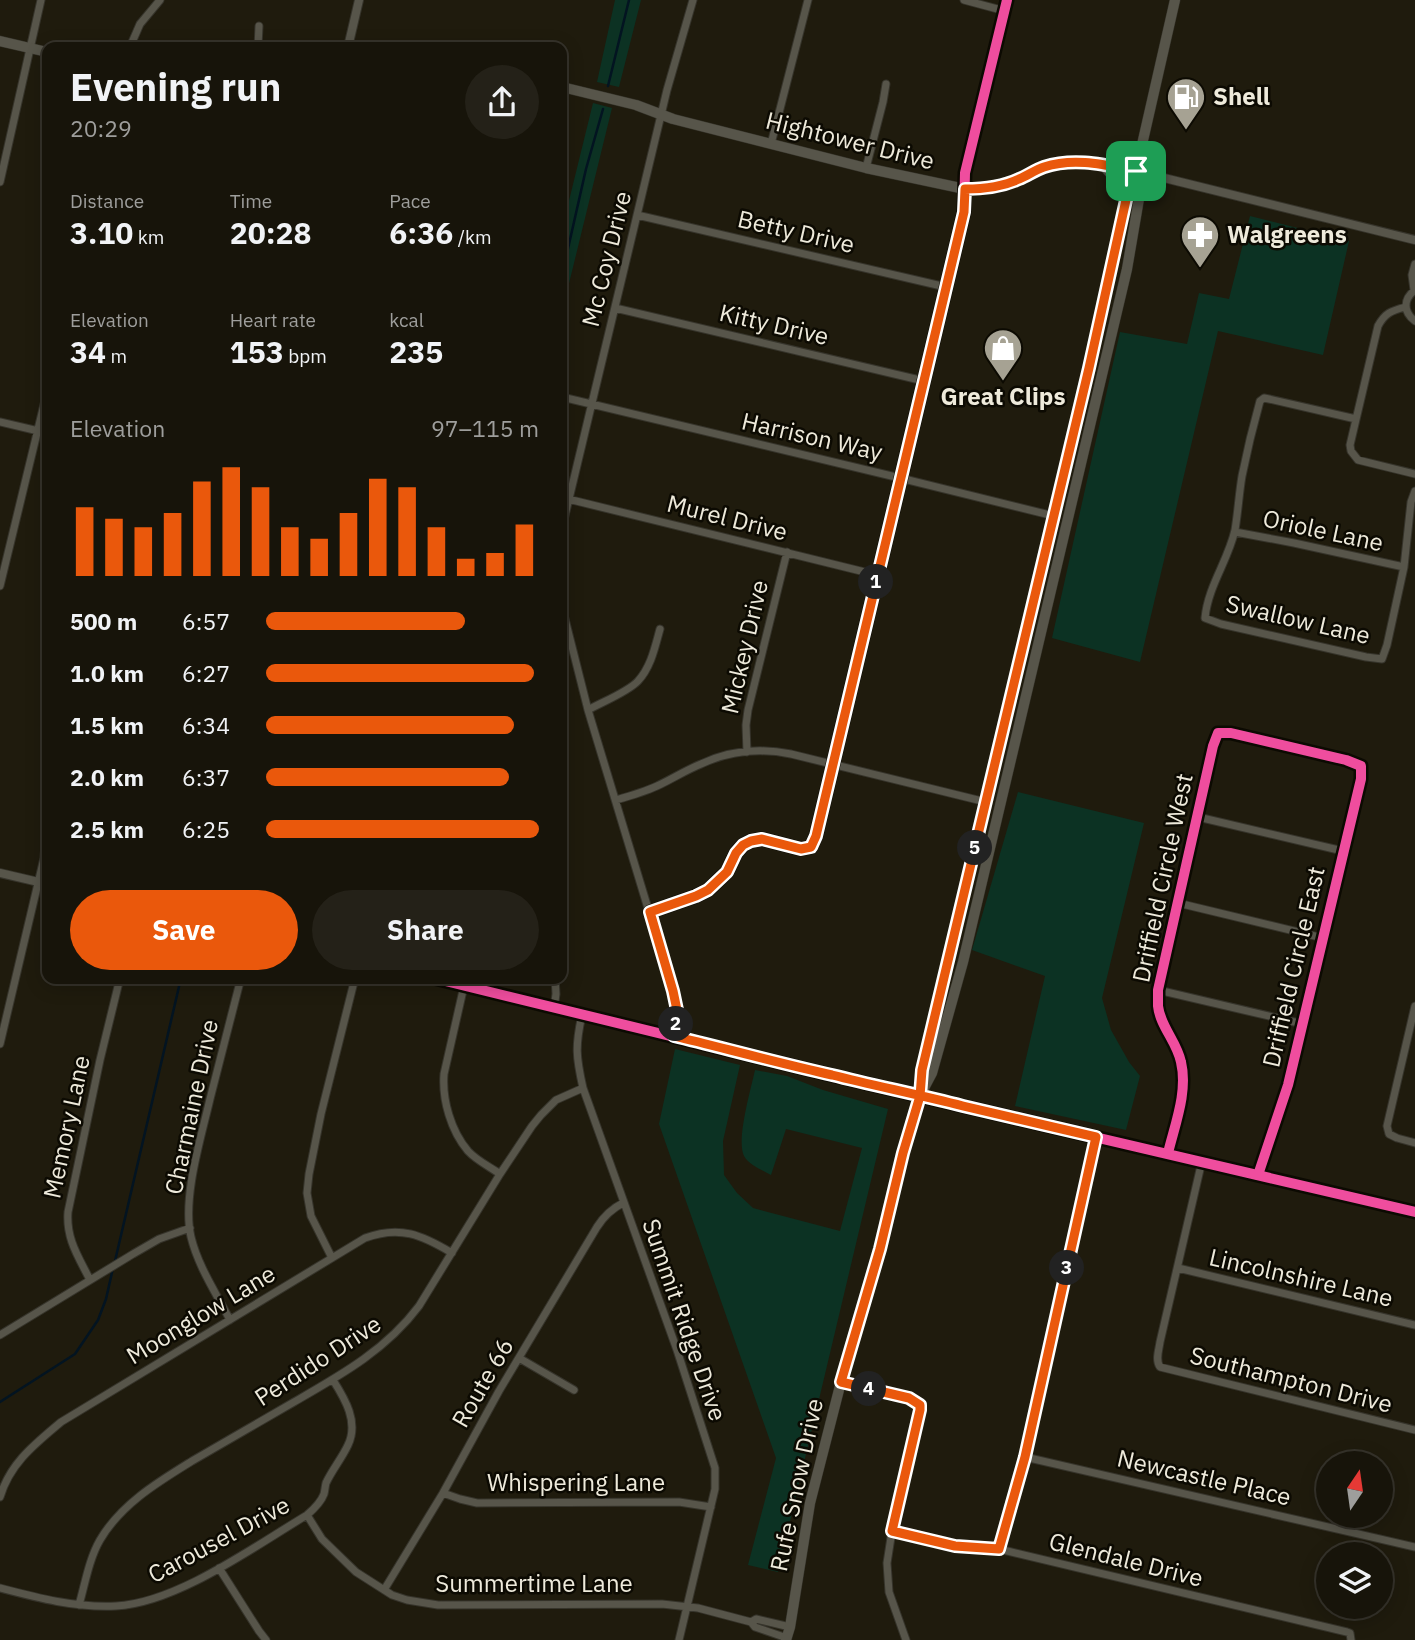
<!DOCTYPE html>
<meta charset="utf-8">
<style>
body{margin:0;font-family:"IBM Plex Sans",sans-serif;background:#242118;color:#f1f3f6;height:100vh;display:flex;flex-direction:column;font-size:26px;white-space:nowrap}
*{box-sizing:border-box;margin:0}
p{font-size:23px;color:#9e9e9c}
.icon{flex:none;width:38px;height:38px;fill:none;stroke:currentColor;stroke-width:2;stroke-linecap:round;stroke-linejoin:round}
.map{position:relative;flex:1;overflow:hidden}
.details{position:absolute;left:42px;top:42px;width:525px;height:942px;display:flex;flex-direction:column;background:#17140a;border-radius:14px;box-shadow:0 4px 18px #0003,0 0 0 2px #36332b}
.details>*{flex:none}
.needle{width:46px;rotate:13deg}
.controls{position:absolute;left:1316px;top:1451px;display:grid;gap:14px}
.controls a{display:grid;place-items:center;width:77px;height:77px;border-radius:50%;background:#17140a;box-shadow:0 4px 18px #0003,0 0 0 2px #36332b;font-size:35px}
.pin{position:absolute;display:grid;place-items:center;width:60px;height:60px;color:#fff;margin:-30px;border-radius:14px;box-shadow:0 4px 10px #0006}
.km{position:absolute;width:35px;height:35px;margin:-18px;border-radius:50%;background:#222;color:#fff;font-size:19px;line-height:35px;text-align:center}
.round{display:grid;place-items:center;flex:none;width:74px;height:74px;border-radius:37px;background:#242118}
.overview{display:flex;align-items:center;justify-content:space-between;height:119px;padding:0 28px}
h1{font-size:38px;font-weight:800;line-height:52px}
.stats{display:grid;grid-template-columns:repeat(3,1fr);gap:10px;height:119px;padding:7px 28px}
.stats div{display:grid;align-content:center}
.stats b{font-size:30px;font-weight:800}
.stats small{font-size:19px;font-weight:400}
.stats p{font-size:19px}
.chart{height:196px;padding:14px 28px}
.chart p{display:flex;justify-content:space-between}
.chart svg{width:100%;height:126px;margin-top:7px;stroke:#ea580c;stroke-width:6}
.action{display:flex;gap:14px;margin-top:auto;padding:14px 28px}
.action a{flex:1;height:80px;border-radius:42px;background:#ea580c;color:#fff;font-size:28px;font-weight:800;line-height:80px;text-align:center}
.action a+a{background:#242118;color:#f1f3f6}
ul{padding:0 28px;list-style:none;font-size:23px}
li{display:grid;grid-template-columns:112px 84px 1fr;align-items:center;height:52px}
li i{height:18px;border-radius:9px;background:#ea580c}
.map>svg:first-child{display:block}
.green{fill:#0c3223}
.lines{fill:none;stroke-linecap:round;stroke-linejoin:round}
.stream{stroke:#031421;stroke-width:2.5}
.minor-casing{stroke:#36342b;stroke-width:9}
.tertiary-casing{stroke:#36342b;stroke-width:10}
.secondary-casing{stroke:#36342b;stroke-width:11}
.minor{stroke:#57554a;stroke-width:7}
.tertiary{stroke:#57554a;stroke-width:8}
.secondary{stroke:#57554a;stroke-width:10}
.cycleway-casing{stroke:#0c0a02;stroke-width:15}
.cycleway{stroke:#ef4d9e;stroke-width:10}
.route-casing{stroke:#fff;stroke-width:14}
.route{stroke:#ea580c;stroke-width:9}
.labels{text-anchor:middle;stroke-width:5;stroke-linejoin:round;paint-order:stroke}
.poi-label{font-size:24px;font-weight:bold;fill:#eeeadb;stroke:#0c0a02;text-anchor:start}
.street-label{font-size:24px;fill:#eeeadb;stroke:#0c0a02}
</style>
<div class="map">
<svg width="1415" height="1640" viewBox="0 0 1415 1640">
<rect width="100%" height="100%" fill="#1f1b0d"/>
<path class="green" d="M615 0H641L619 87 597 82Z
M593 103 612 108 562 312V229Z
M1250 216 1349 241 1323 355 1218 331 1140 662 1052 638 1120 332 1187 344 1199 293 1229 299Z
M1018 792 1144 823 1102 998 1111 1030 1129 1062 1140 1076 1126 1130 1015 1106 1045 976 972 950Z
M675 1049 740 1065 723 1141 724 1175 737 1193 753 1208 840 1231 862 1148 786 1129 771 1175C762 1170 749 1165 744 1156 736 1140 751 1089 755 1070L787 1076 823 1090 888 1109 778 1572 748 1565 776 1458 659 1124Z"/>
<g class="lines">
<path class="stream" d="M608 86 629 0
M562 275 586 169 603 109
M115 1261 181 978
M0 1402 75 1354 98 1320 106 1299 113 1268"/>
<g class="minor-casing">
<path id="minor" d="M964 0 1005 11
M130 47 140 24 160 0
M258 47 259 26
M771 144 808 0
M866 168 883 102 886 84
M0 182 41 0
M637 215 946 287
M1414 290 1412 275 1415 264
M1415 290C1403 299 1403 312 1415 321
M1405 307C1391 311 1385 313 1378 326L1350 445 1351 451 1358 460 1415 474
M615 308 924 381
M562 397 900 478 1054 516
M1356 419 1269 399 1264 398 1260 401C1253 426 1247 451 1242 476 1239 494 1238 512 1235 530 1228 561 1208 586 1205 618L1221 624 1366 657 1382 659 1387 645 1404 567 1411 502 1415 491
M0 422 47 433
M568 499 877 575
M562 528 667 90 693 0
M1235 532 1294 543 1404 567
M0 586 47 392
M562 607 588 710 673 991 677 1010 674 1036
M588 710C602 702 628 692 638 681 651 667 655 647 660 629
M747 752 746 725 748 710 787 552
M616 800C630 796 644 792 657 786 672 779 686 770 701 764 729 751 761 748 791 754L986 802
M1198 817 1343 851
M1178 903 1323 938
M650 912 696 896 708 890 727 872 736 853 743 845 751 841 762 839 801 849 811 847 816 836 964 212 965 173 1007 0
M464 986 444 1074C442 1100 451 1131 468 1151 476 1160 490 1167 500 1174
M1158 990 1303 1024
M1415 1006 1387 1126 1389 1134 1397 1138 1415 1143
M554 1008 556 994 555 978
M582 1015C575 1046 576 1057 583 1088L677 1350 715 1468V1489L679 1640
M0 1044 44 858 47 812
M1168 1153C1175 1124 1188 1092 1181 1062 1177 1042 1160 1026 1158 1006 1158 1001 1158 995 1158 990L1213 746 1218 733H1231L1346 760 1361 766V779L1293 1064 1288 1085 1258 1175
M1202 1161 1160 1342C1159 1350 1155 1360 1160 1367L1415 1430
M332 1258 311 1216 307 1193 309 1174 321 1114 355 978
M1178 1268 1415 1325
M90 1280C78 1256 66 1239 68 1212L100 1060 120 978
M230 1320C216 1293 198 1266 191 1237 182 1198 201 1138 210 1099 220 1059 231 1018 241 978
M0 1335 133 1254 159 1239 190 1228
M519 1358 574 1390
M841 1382 909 1398 920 1405V1410L892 1531 887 1563 889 1592 906 1640
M1025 1457 1415 1547
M443 1493 460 1499 477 1503 679 1502 711 1507
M0 1497C10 1463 35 1444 61 1422L365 1238C400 1225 422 1235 452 1253
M307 1515 322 1539 356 1572 392 1595 407 1600 438 1605 662 1604 698 1608 751 1622 755 1627 787 1638
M892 1531 955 1546 999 1549 1347 1632 1350 1633 1351 1640
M999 1549 1025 1457 1096 1137
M219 1568 259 1631 266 1640
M0 1588C38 1598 76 1608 116 1606 177 1603 255 1546 307 1515 314 1509 321 1502 324 1494 325 1490 325 1487 326 1483 332 1470 342 1458 348 1445 359 1422 345 1399 333 1380
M384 1590 443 1493 499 1391 597 1227C604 1216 611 1209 623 1203
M79 1605C85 1584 89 1559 100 1540 121 1504 158 1482 192 1461 226 1441 260 1422 294 1402 341 1375 386 1350 419 1306L500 1174 532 1126 541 1115 556 1100 583 1088
M751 1622 756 1619 790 1627"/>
</g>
<g class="tertiary-casing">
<path id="tertiary" d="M348 47 359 0
M1136 171 1415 240
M0 873 47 884
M433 978 826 1074 1415 1212"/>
</g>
<g class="secondary-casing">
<path id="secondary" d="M0 41 47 52
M562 87 636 105 673 119 866 168 965 189 1005 185 1044 167 1071 163 1082 161 1101 164 1136 171
M1102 164 1116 180 1126 200
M922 1092 932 1073 963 962 1127 269 1140 193 1136 171
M786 1640 790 1627 810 1503 841 1382 880 1249 903 1153 920 1096 922 1070 1089 368 1128 191 1136 171 1175 0"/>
</g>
<use href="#minor" class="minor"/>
<use href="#tertiary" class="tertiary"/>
<use href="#secondary" class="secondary"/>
<g class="cycleway-casing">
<path id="cycleway" d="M650 912 696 896 708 890 727 872 736 853 743 845 751 841 762 839 801 849 811 847 816 836 964 212 965 173 1007 0
M433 978 826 1074 1415 1212
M1168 1153C1175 1124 1188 1092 1181 1062 1177 1042 1160 1026 1158 1006 1158 1001 1158 995 1158 990L1213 746 1218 733H1231L1346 760 1361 766V779L1293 1064 1288 1085 1258 1175"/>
</g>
<use href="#cycleway" class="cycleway"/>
</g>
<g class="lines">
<g class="route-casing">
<path id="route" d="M1136 171C1105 165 1075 157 1044 167 1035 170 1027 176 1019 179 1002 187 983 189 965 189L964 212 816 836 811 847 801 849 762 839 751 841 743 845 736 853 727 872 708 890 696 896 650 912 673 991 677 1010 674 1036C727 1049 779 1063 832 1075 876 1086 920 1095 963 1106L1096 1137 1025 1457 999 1549 955 1546 892 1531 920 1410V1405L909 1398 841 1382 880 1249 903 1153 920 1096 922 1070 1089 368 1128 191 1136 171"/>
</g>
<use href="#route" class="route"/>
</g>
<defs>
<g id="fuel-pin" transform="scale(2.0125)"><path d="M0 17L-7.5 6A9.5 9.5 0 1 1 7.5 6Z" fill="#a6a293" stroke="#0c0a02"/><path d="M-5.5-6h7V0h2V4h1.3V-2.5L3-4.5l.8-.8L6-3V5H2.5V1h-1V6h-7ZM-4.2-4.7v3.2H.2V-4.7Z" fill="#fff"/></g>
<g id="pharmacy-pin" transform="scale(2.0125)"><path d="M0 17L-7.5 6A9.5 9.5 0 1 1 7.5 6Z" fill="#a6a293" stroke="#0c0a02"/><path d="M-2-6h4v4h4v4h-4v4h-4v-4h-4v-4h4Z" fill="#fff"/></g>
<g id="shop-pin" transform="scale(2.0125)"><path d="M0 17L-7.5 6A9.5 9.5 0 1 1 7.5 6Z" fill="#a6a293" stroke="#0c0a02"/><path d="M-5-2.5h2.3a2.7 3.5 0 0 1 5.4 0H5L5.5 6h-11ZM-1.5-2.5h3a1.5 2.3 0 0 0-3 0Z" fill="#fff"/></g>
</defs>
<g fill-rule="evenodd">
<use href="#fuel-pin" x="1186" y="97"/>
<use href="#pharmacy-pin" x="1200" y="235"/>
<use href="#shop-pin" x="1003" y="348"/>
</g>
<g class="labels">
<g class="poi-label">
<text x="1213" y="105">Shell</text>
<text x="1227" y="243">Walgreens</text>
<text x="1003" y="405" text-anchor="middle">Great Clips</text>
</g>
<g class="street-label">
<text transform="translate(850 141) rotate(14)" y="8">Hightower Drive</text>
<text transform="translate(796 232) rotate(13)" y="8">Betty Drive</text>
<text transform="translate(607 259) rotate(-76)" y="8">Mc Coy Drive</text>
<text transform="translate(774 325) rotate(13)" y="8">Kitty Drive</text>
<text transform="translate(812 437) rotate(13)" y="8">Harrison Way</text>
<text transform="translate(727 518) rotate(14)" y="8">Murel Drive</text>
<text transform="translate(1323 531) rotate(12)" y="8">Oriole Lane</text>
<text transform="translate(1298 620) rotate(13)" y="8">Swallow Lane</text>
<text transform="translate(745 647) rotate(-77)" y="8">Mickey Drive</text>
<text transform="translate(1163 878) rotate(-78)" y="8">Driffield Circle West</text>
<text transform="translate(1294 967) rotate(-77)" y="8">Driffield Circle East</text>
<text transform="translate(192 1107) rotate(-78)" y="8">Charmaine Drive</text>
<text transform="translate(67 1127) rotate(-78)" y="8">Memory Lane</text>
<text transform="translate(1301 1278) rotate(13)" y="8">Lincolnshire Lane</text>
<text transform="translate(201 1315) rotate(-31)" y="8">Moonglow Lane</text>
<text transform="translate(684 1320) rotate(71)" y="8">Summit Ridge Drive</text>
<text transform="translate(318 1361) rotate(-33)" y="8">Perdido Drive</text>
<text transform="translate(1291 1380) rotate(14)" y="8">Southampton Drive</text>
<text transform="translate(483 1383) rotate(-60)" y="8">Route 66</text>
<text transform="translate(1204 1478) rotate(13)" y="8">Newcastle Place</text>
<text x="576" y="1491">Whispering Lane</text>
<text transform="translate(797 1485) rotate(-78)" y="8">Rufe Snow Drive</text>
<text transform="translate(219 1540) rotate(-28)" y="8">Carousel Drive</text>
<text transform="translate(1126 1560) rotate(14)" y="8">Glendale Drive</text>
<text x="534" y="1592">Summertime Lane</text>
</g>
</g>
</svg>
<div class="controls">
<a><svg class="needle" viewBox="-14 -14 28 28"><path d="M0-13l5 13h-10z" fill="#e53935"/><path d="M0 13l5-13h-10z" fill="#9e9e9c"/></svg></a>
<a><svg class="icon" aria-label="layers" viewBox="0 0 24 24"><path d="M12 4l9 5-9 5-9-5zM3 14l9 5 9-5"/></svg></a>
</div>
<div class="pin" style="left:1136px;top:171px;background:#1e9e55"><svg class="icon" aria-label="arrive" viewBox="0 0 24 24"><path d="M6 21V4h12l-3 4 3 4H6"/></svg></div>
<b class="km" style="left:876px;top:582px">1</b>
<b class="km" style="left:676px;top:1024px">2</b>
<b class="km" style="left:1067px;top:1268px">3</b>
<b class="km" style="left:869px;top:1389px">4</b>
<b class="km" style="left:975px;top:848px">5</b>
<section class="details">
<div class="overview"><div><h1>Evening run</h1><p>20:29</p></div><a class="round"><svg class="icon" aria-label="share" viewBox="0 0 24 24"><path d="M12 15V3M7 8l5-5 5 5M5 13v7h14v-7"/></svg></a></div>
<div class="stats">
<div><p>Distance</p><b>3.10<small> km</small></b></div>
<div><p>Time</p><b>20:28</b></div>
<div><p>Pace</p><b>6:36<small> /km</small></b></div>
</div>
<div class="stats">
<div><p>Elevation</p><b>34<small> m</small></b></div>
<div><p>Heart rate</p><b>153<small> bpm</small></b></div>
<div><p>kcal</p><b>235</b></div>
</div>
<div class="chart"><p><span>Elevation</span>97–115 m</p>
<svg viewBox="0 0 160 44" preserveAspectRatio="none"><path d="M5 44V20M15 44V24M25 44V27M35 44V22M45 44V11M55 44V6M65 44V13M75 44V27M85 44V31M95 44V22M105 44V10M115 44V13M125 44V27M135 44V38M145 44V36M155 44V26"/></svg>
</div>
<ul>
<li><b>500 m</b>6:57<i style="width:73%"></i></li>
<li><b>1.0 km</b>6:27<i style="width:98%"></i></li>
<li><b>1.5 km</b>6:34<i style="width:91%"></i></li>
<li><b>2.0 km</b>6:37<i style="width:89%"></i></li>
<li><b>2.5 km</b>6:25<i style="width:100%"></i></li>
</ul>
<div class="action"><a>Save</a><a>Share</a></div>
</section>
</div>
